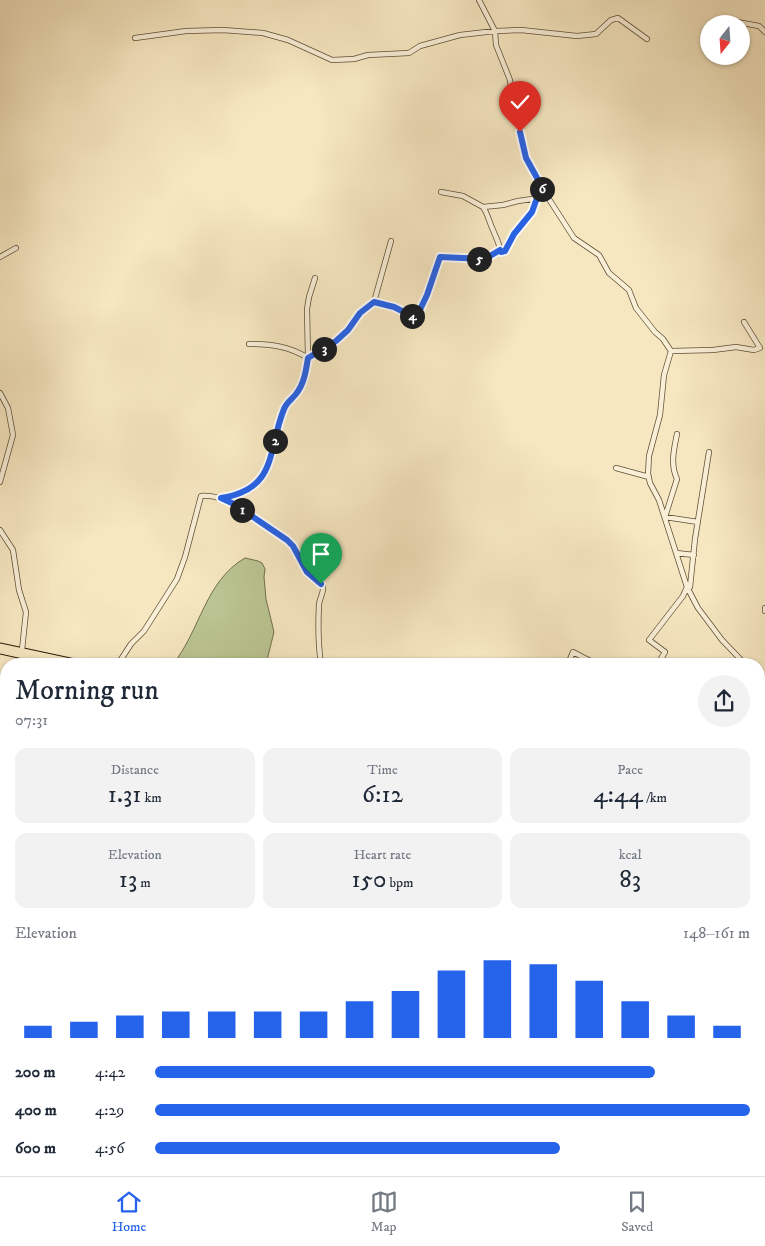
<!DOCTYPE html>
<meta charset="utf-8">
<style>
body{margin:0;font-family:"IM FELL DW Pica",serif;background:#f2f2f3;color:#1f2937;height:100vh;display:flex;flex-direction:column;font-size:19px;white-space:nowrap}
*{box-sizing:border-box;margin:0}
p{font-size:16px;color:#747a83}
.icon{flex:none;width:28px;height:28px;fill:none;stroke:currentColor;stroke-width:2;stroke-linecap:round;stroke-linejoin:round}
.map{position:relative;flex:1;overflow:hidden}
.drawer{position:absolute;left:0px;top:658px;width:765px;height:519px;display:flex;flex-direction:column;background:#fff;border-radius:20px 20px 0 0;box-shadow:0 1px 4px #0004}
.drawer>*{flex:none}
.needle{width:32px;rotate:197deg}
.buttons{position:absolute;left:700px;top:15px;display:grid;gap:10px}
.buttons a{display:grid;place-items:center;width:50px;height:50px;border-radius:50%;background:#fff;box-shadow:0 1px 4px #0004;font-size:25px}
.pin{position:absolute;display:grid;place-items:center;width:42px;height:42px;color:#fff;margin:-51px -21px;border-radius:50% 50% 50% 0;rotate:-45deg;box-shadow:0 0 5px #0007}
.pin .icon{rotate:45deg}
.km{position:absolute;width:25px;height:25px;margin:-12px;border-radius:50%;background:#222;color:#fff;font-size:14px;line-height:25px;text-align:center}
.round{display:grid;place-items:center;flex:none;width:52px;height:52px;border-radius:26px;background:#f2f2f3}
.headline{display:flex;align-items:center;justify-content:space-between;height:85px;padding:0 15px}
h1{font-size:28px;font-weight:600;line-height:38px}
.metrics{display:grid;grid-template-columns:repeat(3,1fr);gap:8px;height:85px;padding:5px 15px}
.metrics div{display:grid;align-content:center;border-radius:12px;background:#f2f2f3;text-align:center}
.metrics b{font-size:25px;font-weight:600}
.metrics small{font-size:14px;font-weight:400}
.metrics p{font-size:14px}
.chart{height:140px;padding:10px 15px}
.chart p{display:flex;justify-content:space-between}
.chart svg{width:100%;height:90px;margin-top:5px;stroke:#2563eb;stroke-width:6}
ul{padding:0 15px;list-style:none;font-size:16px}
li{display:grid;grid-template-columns:80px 60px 1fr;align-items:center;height:38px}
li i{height:12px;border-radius:6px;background:#2563eb}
.tab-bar{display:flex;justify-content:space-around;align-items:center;height:70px;border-top:1px solid #e0e1e3;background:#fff;font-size:14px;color:#747a83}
.tab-bar a{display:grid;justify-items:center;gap:2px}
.tab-bar .on{color:#2563eb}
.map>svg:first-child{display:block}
.green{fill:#bbc593;stroke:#72704e}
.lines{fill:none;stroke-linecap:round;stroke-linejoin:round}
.minor-casing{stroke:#5d4e37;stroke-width:6}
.major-casing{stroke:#2a1b09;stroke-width:7}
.minor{stroke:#f9efd7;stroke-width:4.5}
.major{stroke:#f6e7c1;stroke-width:5}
.route-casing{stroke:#fff;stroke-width:10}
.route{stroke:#2563eb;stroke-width:6}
</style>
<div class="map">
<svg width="765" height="1176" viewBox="0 0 765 1176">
<rect width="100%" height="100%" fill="#f6e7c1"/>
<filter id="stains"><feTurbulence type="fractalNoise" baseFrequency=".004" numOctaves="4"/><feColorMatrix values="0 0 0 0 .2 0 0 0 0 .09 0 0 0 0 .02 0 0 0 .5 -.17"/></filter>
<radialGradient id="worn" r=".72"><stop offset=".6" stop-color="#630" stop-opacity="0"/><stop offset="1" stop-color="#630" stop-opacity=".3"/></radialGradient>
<path class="green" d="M245 558 258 561 262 563 265 569 264 577 266 599 274 632 266 664H173C200 631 205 581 245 558Z"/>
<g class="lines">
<g class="minor-casing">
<path id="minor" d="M479 0 495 31 496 45 510 80 512 95 526 157 536 179 574 238 599 255 609 273 629 290 636 308 655 332 663 339 671 351 664 375 660 415 649 456 648 474 650 483 659 500 687 587 698 608 722 640 745 664
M737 22 759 26 765 32
M135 38 186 31 223 30 263 33 288 40 332 60 354 59 368 55 409 53 420 46 460 35 495 31 521 30 577 36 596 34 611 20 618 18 647 39
M441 192 463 196 483 207 503 205 518 201 547 197
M500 250 501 252 505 251 514 234 532 212 537 198
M0 257 16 248
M374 302 391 241
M249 344C270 344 289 346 308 358L336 341 348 330 360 313 374 302 394 307 415 318 427 295 440 257 485 259 500 250C499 242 496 238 493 230 489 222 488 214 483 207
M671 351 713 350 736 347 754 350 760 348 744 322
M0 393 8 408 13 435 0 482
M677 434C674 449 670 464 677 479L665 517 698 522
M616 468 649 477
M223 498 237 496 251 489 263 476 269 463 285 406 299 390 306 374 308 358 307 309 309 297 315 278
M0 530 13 550 19 590 26 612 22 650
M676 553 694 555
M765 608V611
M118 664 131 644 144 631 177 579 185 557 201 496C230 493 264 524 287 540L293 546 307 573 323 586C324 593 320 597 319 604 318 624 318 644 321 664
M568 664 573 652 596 664
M658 664 665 652 649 640 683 596 687 587H690L695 539 709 452
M759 675 765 679
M759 712 765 703
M759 718 765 724
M759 777 763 780 765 786
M759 795 765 794
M759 952 765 933
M759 1081 762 1079 765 1068
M759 1129 765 1133
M82 1170 84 1176
M247 1170 248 1176
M415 1170V1176
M509 1170 514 1176
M373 1172 383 1173 390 1176
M707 1175 708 1170
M332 1176 334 1170
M604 1176 606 1170"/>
</g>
<g class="major-casing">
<path id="major" d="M0 646 84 664
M0 651 60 664
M759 855H765
M759 860H765"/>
</g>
<use href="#minor" class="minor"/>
<use href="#major" class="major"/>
</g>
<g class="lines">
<g class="route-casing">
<path id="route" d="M321 584 307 572 293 546 287 540 234 504 221 498C278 489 267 451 284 409 286 403 292 399 296 394 304 384 306 371 308 358L336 341 348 330 360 313 374 302 394 307 416 318 427 295 440 257 485 259 500 250 501 252 505 251 514 234 532 212 537 198 547 196 526 158 520 132"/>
</g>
<use href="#route" class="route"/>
</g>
<rect width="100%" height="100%" filter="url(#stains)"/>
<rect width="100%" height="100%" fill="url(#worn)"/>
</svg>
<div class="buttons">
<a><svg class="needle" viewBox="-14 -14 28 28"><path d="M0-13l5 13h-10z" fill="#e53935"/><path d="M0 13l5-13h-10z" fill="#747a83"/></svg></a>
</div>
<div class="pin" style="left:321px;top:584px;background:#1e9e55"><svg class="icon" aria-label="arrive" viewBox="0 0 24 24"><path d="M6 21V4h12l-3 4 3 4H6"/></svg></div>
<div class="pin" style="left:520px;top:132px;background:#d93025"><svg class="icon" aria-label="check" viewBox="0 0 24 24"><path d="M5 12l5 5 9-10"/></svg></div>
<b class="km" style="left:242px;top:510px">1</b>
<b class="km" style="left:275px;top:441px">2</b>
<b class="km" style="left:324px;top:349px">3</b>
<b class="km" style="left:412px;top:316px">4</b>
<b class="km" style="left:479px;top:259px">5</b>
<b class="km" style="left:542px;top:189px">6</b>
<section class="drawer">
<div class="headline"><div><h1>Morning run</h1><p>07:31</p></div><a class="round"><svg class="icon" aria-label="share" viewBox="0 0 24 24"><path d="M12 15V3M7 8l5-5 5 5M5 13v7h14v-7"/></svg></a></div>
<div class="metrics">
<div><p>Distance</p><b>1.31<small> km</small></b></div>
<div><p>Time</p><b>6:12</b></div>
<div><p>Pace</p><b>4:44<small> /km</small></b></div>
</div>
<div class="metrics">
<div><p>Elevation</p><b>13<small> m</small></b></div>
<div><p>Heart rate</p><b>150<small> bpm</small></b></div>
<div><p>kcal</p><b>83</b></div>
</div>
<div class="chart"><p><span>Elevation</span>148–161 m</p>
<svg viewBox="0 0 160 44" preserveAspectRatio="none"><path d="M5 44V38M15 44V36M25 44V33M35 44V31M45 44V31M55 44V31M65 44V31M75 44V26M85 44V21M95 44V11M105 44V6M115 44V8M125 44V16M135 44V26M145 44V33M155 44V38"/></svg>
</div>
<ul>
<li><b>200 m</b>4:42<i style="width:84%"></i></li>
<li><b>400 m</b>4:29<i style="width:100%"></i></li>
<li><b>600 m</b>4:56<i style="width:68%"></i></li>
</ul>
</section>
</div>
<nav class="tab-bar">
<a class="on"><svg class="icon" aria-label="home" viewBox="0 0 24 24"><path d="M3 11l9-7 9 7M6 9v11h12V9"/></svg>Home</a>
<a><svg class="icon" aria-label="map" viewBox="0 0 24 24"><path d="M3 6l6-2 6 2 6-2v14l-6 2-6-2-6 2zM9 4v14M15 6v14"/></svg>Map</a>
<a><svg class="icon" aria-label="saved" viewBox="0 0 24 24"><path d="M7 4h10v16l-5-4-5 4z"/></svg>Saved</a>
</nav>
